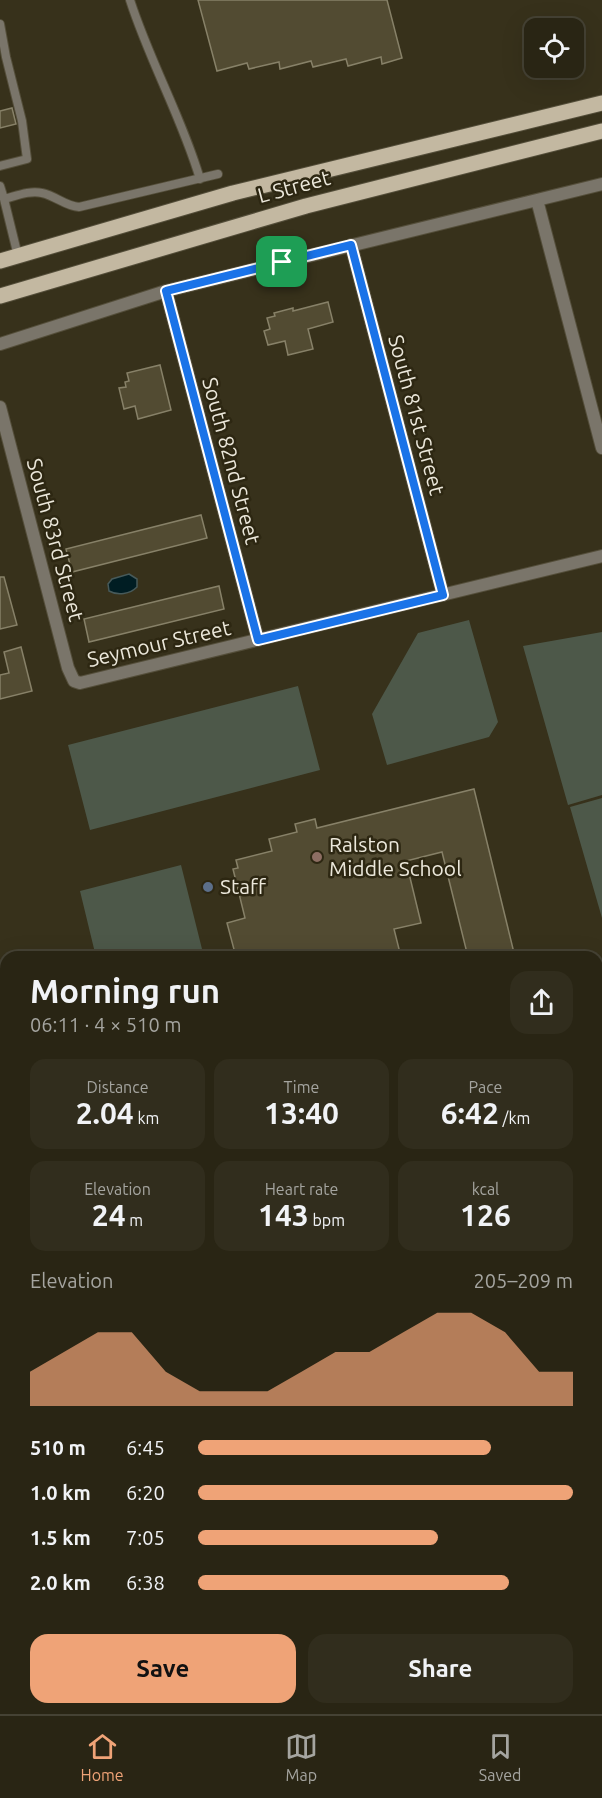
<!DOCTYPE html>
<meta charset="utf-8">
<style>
body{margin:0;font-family:Ubuntu,sans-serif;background:#312d1d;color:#f1f3f6;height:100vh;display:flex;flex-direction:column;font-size:22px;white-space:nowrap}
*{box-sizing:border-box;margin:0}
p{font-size:20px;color:#a5a5a0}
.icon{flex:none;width:33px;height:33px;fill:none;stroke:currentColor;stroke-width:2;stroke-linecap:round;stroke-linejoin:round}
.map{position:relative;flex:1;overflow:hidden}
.details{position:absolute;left:0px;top:951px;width:603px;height:764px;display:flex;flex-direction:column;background:#292514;border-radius:18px 18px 0 0;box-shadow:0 6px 24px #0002,0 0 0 2px #454234}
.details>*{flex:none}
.fabs{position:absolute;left:524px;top:18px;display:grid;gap:12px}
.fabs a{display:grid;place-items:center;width:60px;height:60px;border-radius:12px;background:#292514;box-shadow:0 6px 24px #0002,0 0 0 2px #454234;font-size:30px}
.pin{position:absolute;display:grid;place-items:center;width:51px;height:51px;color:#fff;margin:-26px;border-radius:12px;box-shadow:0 3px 9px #0006}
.round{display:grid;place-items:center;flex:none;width:63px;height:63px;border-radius:18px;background:#312d1d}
.head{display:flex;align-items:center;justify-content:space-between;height:102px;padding:0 30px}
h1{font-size:33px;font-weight:600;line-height:45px}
.figures{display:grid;grid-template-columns:repeat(3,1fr);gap:9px;height:102px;padding:6px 30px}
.figures div{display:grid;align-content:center;border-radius:15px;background:#312d1d;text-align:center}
.figures b{font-size:30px;font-weight:600}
.figures small{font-size:16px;font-weight:400}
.figures p{font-size:16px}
.chart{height:168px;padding:12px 30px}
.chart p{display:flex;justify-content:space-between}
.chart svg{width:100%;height:108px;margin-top:6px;fill:#efa377;opacity:.7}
.cta{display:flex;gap:12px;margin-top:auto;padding:12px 30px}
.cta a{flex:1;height:69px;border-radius:18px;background:#efa377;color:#111;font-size:24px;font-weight:600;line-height:69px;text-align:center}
.cta a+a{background:#312d1d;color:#f1f3f6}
ul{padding:0 30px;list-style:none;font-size:20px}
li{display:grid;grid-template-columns:96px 72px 1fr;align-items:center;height:45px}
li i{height:15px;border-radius:8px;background:#efa377}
.tab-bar{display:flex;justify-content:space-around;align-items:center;height:84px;border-top:2px solid #454234;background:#292514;font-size:16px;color:#a5a5a0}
.tab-bar a{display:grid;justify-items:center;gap:3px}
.tab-bar .selected{color:#efa377}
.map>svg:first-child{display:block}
.green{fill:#4d5849}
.water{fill:#001d23;stroke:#475a5a;stroke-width:1.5}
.building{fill:#524b32;stroke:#878168;stroke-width:1.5}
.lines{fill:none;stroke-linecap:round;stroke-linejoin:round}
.lane-casing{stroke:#544e3a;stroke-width:10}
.street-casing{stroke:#544e3a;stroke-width:14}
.primary-casing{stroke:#544e3a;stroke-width:17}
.lane{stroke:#7a756a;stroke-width:8}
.street{stroke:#7a756a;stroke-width:12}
.primary{stroke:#c3b8a1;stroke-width:15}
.route-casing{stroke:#fff;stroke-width:12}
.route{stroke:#1a73e8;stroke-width:8}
.education-dot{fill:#8d6e63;stroke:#2d2712;stroke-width:2}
.service-dot{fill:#5c6f8a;stroke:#2d2712;stroke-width:2}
.labels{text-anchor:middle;stroke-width:5;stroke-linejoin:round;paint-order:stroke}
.street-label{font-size:21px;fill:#ece8db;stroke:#2d2712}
.poi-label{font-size:21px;fill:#ece8db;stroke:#2d2712;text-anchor:start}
</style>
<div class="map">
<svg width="602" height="1714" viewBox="0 0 602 1714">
<rect width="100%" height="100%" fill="#37311b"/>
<path class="green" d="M469 620 498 722 489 737 387 765 372 714 418 633Z
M602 632V795L568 805 523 646Z
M298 686 320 770 90 830 68 745Z
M602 798V918L570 807Z
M181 865 202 949 172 957H96L80 891Z"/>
<path class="water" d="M129 574 137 579V587C130 594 118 596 109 591L108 584 112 579Z"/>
<path class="building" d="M198 0H387L402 58 382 64 381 57 348 66 346 59 313 67 311 61 280 69 279 62 249 69 247 63 217 71Z
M12 108 16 124 0 128V111Z
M328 302 333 322 308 329 313 349 288 355 285 341 268 345 264 331 270 329 267 318 275 316 274 313 293 308V311Z
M160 365 171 410 138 419 135 406 124 409 119 388 126 387 125 382 129 381 127 373Z
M201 515 207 538 72 572 66 549Z
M0 577H4L17 625 0 629Z
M219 586 224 609 89 642 84 619Z
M21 647 32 691 0 699V675L9 673 4 652Z
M474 789 515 957H468L442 852 406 861 421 923 394 929 401 957H236L227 923 245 918 233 869 238 868 236 860 272 851 269 839 297 832 295 824 315 819 317 828Z"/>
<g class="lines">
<g class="lane-casing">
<path id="lane" d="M130 0C150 62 182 118 200 179
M0 24 6 57 22 121 27 159 0 166
M0 186 4 199
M18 256 4 199C16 196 30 190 42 193 56 196 65 206 79 207L218 174"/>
</g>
<g class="street-casing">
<path id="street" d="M537 200 602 448
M351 245 443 595
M166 291 258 640
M0 344 166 291 602 184
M0 407 68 668 74 681 80 683 602 556
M597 1013 602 1012
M597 1077 602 1097
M343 1708 345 1714
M550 1708 551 1714"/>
</g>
<g class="primary-casing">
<path id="primary" d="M0 261 233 193 602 103
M0 296 306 206 602 131
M0 1137 6 1162
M0 1247 6 1270
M118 1708 120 1714
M145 1708 147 1714"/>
</g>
<use href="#lane" class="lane"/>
<use href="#street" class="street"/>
<use href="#primary" class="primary"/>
</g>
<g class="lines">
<g class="route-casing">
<path id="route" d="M351 245 443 595 258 640 166 291Z"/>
</g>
<use href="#route" class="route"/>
</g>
<circle class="education-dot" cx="317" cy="857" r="6"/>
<circle class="service-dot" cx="208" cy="887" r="6"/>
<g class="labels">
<g class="street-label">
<text transform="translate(294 187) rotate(-15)" y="7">L Street</text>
<text transform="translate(416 415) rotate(75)" y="7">South 81st Street</text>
<text transform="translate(231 461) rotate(75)" y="7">South 82nd Street</text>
<text transform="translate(55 540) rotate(75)" y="7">South 83rd Street</text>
<text transform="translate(159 644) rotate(-13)" y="7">Seymour Street</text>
</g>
<g class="poi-label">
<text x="329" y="852">Ralston<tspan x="329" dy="24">Middle School</tspan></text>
<text x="220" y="894">Staff</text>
</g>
</g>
</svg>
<div class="fabs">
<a><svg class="icon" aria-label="locate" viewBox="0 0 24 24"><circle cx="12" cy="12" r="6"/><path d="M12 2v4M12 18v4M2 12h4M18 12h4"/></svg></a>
</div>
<div class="pin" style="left:282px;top:262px;background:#1e9e55"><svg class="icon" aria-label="arrive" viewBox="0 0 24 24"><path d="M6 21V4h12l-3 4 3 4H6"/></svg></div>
<section class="details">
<div class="head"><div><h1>Morning run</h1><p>06:11 · 4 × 510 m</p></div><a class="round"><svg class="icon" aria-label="share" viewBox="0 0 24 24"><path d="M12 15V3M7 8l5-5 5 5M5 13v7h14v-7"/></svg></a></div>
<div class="figures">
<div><p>Distance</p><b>2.04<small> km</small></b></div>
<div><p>Time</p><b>13:40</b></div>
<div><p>Pace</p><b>6:42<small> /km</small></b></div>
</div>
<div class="figures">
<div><p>Elevation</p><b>24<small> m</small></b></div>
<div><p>Heart rate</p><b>143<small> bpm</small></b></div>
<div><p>kcal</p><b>126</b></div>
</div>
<div class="chart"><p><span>Elevation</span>205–209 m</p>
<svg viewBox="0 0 160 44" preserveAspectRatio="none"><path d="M0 44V30L10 22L20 14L30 14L40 30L50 38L60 38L70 38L80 30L90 22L100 22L110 14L120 6L130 6L140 14L150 30L160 30V44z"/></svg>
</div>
<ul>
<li><b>510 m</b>6:45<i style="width:78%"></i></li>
<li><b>1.0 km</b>6:20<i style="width:100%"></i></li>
<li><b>1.5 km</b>7:05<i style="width:64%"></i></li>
<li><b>2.0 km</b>6:38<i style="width:83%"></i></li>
</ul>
<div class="cta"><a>Save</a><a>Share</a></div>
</section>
</div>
<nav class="tab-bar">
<a class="selected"><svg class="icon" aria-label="home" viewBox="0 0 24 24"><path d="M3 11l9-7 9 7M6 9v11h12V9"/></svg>Home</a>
<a><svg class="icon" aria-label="map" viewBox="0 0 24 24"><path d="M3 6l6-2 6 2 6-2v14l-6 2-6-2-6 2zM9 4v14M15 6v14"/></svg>Map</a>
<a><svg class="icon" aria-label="saved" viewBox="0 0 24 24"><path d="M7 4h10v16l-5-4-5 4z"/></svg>Saved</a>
</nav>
